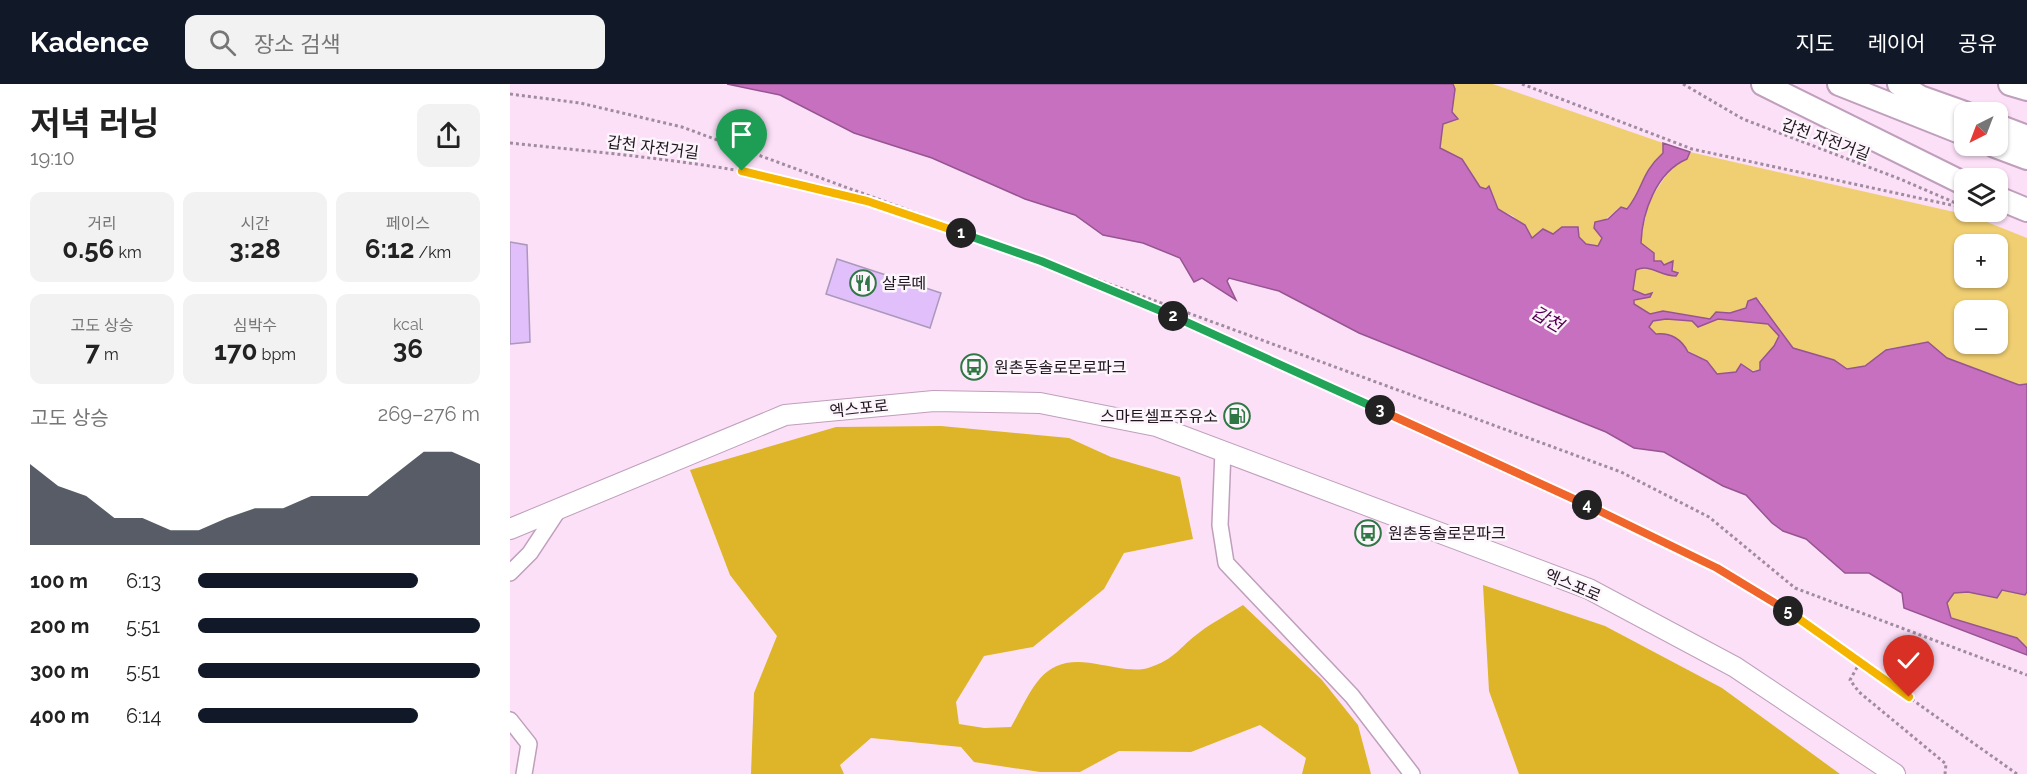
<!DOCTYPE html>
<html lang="ko">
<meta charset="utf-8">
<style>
body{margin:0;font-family:Raleway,"Noto Sans KR",sans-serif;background:#f2f2f2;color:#222;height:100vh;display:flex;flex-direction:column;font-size:22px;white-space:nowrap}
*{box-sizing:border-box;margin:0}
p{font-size:20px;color:#767676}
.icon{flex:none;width:33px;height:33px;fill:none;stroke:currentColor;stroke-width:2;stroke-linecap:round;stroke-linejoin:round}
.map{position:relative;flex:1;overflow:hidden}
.side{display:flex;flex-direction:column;background:#fff;width:510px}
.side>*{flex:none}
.needle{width:39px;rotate:222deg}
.fabs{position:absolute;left:1444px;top:18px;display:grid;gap:12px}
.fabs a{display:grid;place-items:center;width:54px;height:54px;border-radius:12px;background:#fff;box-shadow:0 2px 4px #0004;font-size:30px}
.pin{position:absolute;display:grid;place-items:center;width:51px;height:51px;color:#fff;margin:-62px -26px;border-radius:50% 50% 50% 0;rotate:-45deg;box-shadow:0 0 6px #0007}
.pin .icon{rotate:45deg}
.km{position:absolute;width:30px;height:30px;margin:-15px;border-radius:50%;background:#222;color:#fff;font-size:16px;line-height:30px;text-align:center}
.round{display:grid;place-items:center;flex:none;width:63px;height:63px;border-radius:12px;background:#f2f2f2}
.headline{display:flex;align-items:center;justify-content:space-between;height:102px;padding:0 30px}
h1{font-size:33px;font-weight:700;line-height:45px}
.figures{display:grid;grid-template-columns:repeat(3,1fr);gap:9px;height:102px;padding:6px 30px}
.figures div{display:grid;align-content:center;border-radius:12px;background:#f2f2f2;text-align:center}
.figures b{font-size:26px;font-weight:700}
.figures small{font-size:16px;font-weight:400}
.figures p{font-size:16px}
.chart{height:168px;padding:12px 30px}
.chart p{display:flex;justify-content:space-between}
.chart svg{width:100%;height:108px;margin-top:6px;fill:#111827;opacity:.7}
ul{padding:0 30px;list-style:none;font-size:20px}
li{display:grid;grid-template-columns:96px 72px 1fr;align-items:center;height:45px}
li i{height:15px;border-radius:8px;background:#111827}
header{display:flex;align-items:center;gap:36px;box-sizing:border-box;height:84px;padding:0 30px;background:#111827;color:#fff}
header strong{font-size:28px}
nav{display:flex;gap:33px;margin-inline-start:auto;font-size:21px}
.search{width:420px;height:54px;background:#f2f2f2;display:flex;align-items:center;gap:15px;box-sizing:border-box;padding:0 21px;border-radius:12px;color:#767676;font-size:22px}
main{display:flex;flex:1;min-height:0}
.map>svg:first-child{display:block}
.green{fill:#f0cf72;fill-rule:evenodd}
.forest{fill:#deb429}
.water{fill:#c870c0;stroke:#965590;stroke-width:1.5;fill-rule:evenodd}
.building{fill:#e1bffb;stroke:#ab98ba;stroke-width:1.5}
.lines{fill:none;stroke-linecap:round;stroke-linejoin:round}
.minor-casing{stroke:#bf9fbb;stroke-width:18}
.major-casing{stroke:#bf9fbb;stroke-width:22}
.highway-casing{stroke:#bf9fbb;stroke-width:26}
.path{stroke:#a18c9f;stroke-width:3;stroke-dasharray:3 3;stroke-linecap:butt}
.minor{stroke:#fff;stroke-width:15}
.major{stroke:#fff;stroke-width:20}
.highway{stroke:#fff;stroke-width:22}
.split-1-casing{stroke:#fff;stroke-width:12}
.split-2-casing{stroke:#fff;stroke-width:12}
.split-3-casing{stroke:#fff;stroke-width:12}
.split-4-casing{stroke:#fff;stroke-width:12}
.split-5-casing{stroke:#fff;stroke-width:12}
.split-6-casing{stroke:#fff;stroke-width:12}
.split-1{stroke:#f5b400;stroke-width:8}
.split-2{stroke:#22a559;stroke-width:8}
.split-3{stroke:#22a559;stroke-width:8}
.split-4{stroke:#f0652b;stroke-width:8}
.split-5{stroke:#f0652b;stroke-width:8}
.split-6{stroke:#f5b400;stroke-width:8}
.labels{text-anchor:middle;stroke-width:5;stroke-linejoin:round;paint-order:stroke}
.street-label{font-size:16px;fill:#211620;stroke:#fcf5fb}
.poi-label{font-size:16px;fill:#211620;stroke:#fcf5fb;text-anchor:start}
.water-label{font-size:18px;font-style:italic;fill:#570154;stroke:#fcf5fb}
</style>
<header>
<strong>Kadence</strong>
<div class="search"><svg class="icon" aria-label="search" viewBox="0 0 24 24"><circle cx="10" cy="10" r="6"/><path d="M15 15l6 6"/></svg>장소 검색</div>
<nav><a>지도</a><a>레이어</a><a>공유</a></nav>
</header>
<main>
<section class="side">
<div class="headline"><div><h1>저녁 러닝</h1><p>19:10</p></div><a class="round"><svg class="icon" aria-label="share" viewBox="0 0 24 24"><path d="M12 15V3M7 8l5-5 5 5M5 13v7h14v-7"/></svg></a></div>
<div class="figures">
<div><p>거리</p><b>0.56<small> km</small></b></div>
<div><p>시간</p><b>3:28</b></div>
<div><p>페이스</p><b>6:12<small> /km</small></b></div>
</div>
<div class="figures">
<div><p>고도 상승</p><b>7<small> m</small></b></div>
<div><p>심박수</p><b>170<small> bpm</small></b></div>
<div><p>kcal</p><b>36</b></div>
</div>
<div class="chart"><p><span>고도 상승</span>269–276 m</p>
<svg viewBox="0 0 160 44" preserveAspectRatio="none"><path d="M0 44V11L10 20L20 24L30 33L40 33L50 38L60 38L70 33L80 29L90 29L100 24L110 24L120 24L130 15L140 6L150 6L160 11V44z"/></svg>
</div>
<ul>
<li><b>100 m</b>6:13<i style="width:78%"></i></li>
<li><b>200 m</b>5:51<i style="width:100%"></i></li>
<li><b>300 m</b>5:51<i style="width:100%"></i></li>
<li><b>400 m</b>6:14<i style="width:78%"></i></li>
</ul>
</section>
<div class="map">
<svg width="1517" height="690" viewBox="0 0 1517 690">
<rect width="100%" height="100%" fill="#fce0f8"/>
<path class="green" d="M943 0H983L1153 59V69C1130 90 1134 104 1116 125L1111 123 1084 144 1092 154 1088 162 1076 160 1068 153V144L1022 154 1003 132 988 125 979 103 976 105 970 103 952 75 929 64 933 40 942 28 945 5Z
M1180 68 1462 132 1517 154V300L1509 301 1437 274 1418 258 1376 265 1355 282 1337 285 1324 276 1283 264 1254 228 1251 218 1220 229 1215 228 1200 235 1153 227 1140 230 1124 220V216L1136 214 1141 209 1135 211 1123 206 1126 186 1137 183 1167 189 1162 187 1163 178 1154 181 1144 178 1141 166 1137 165 1131 159V154L1139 117 1163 81 1177 75ZM1455 160H1488V194H1455ZM1455 226H1488V260H1455Z
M1156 235 1182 237 1188 243 1208 235 1258 240 1269 252 1264 262 1250 278 1251 286 1207 290C1191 267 1160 262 1139 243L1143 237Z
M1492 506 1515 511 1517 508V564L1507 554 1441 534 1437 519 1444 509 1458 508 1487 514Z"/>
<path class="forest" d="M431 342 559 354 601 373 670 393 683 455 614 469 594 505 523 563 474 572 446 618 449 640 474 644 501 643C526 599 533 568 592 581 605 583 624 588 638 584 666 575 668 564 690 548 703 538 719 530 733 521L812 596 848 641 861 690H792L796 674 750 641 681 668 609 667 570 688H530L464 678 451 663 361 654 330 681 334 690H241L244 609 267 552 220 491 180 386 326 343Z
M973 501 1095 542 1212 604 1330 690H1009L979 607Z"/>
<path class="water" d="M217 0H943L945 5 942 28 948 35 933 40 930 64 952 75 970 103 976 105 979 102 988 125 1015 141 1022 154 1033 145 1043 150 1052 143H1068L1069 153 1076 160 1088 162 1092 154 1084 144 1085 138 1098 135 1111 123 1117 125C1134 104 1130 90 1153 69V59L1180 68 1177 75C1146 88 1132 129 1131 159L1144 169V177H1151L1154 181 1163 177 1162 187 1168 189 1166 192C1149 192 1140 179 1126 186L1123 206 1135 211 1142 209 1140 213 1124 216V220L1140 230 1153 227 1200 235 1206 228 1220 229 1236 224 1238 217 1246 214 1283 264 1324 276 1337 285 1355 282 1376 266 1418 258 1437 274 1509 301 1517 300V508L1515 511 1492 506 1487 514 1458 508 1444 509 1437 519 1441 534 1507 554 1517 564V571L1394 524 1392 509 1359 489H1335L1296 455 1273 447 1262 439 1236 411 1213 402 1154 368 1124 364 1096 348 849 249 769 207 719 194 717 197 726 216 692 194 684 198 670 174 633 159 593 151 565 131 515 115 422 74 344 49 270 11ZM1156 235 1182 237 1188 243 1208 235 1258 240 1269 252 1264 262 1250 278V286L1243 288 1231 280 1226 288 1207 290 1197 277 1178 268C1172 256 1161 248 1146 250L1139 243 1143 237Z"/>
<path class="building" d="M0 158 17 161 20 258 0 260Z
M327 175 431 209 420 244 316 210Z"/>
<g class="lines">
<g class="minor-casing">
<path id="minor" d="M713 367 710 441 716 479 842 612 902 690
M0 489 20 469 49 425
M0 636 19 660 14 690"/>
</g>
<g class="major-casing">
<path id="major" d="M0 445 275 331 424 317 530 319 646 342 1079 505 1225 583 1385 690"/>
</g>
<g class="highway-casing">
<path id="highway" d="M1253 0 1455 100
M1329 0 1455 50
M1389 0 1410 13 1455 29
M1500 0 1517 5
M1488 42 1517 53
M1485 62 1517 74
M1488 114 1517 126"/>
</g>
<path class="path" d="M1012 0 1182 65 1455 124
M1173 0 1233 35 1390 95 1455 123
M0 10 70 19 172 43 1111 388 1199 433 1285 504 1517 591
M0 59C77 67 155 74 231 87 358 110 481 157 600 205L1106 434 1207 484 1259 514 1507 690
M1467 128 1481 133
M1350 578 1340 596 1349 608 1436 680 1435 690"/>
<use href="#minor" class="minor"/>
<use href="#major" class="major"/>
<use href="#highway" class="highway"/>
</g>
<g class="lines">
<g class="split-1-casing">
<path id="split-1" d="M232 87 357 117 451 149"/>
</g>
<g class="split-2-casing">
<path id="split-2" d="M451 149 531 177 663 232"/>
</g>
<g class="split-3-casing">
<path id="split-3" d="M663 232 870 326"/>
</g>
<g class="split-4-casing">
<path id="split-4" d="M870 326 1077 421"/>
</g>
<g class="split-5-casing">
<path id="split-5" d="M1077 421 1207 484 1278 527"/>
</g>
<g class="split-6-casing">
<path id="split-6" d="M1278 527 1399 613"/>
</g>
<use href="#split-1" class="split-1"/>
<use href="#split-2" class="split-2"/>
<use href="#split-3" class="split-3"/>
<use href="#split-4" class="split-4"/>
<use href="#split-5" class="split-5"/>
<use href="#split-6" class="split-6"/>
</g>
<defs>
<g id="restaurant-ring" transform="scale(1.35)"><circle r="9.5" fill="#fcf5fb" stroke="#2f7744" stroke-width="1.5"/><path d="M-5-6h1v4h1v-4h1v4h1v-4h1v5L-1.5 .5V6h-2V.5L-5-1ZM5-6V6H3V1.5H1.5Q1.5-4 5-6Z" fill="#2f7744"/></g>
<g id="bus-ring" transform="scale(1.35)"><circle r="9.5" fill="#fcf5fb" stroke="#2f7744" stroke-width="1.5"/><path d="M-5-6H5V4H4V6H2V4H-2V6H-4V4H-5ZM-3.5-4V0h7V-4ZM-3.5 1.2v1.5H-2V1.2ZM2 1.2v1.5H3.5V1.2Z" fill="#2f7744"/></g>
<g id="fuel-ring" transform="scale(1.35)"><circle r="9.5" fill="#fcf5fb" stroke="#2f7744" stroke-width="1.5"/><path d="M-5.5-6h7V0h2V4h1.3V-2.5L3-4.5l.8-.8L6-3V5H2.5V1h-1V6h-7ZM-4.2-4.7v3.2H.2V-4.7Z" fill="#2f7744"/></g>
</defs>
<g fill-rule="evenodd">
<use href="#restaurant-ring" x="353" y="199"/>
<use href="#bus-ring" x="464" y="283"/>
<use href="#fuel-ring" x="727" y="332"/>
<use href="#bus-ring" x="858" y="449"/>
</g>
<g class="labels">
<g class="street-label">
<text transform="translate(1316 55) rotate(20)" y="6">갑천 자전거길</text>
<text transform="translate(143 63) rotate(7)" y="6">갑천 자전거길</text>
<text transform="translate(349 324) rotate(-6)" y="6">엑스포로</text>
<text transform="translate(1063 501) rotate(23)" y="6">엑스포로</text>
</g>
<g class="poi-label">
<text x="372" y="205">살루떼</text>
<text x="484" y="289">원촌동솔로몬로파크</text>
<text x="708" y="338" text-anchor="end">스마트셀프주유소</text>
<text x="878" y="455">원촌동솔로몬파크</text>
</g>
<g class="water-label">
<text transform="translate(1037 235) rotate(30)" y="6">갑천</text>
</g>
</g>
</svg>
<div class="fabs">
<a><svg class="needle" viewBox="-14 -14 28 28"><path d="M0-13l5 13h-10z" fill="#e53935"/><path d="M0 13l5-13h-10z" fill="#767676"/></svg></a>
<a><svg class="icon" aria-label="layers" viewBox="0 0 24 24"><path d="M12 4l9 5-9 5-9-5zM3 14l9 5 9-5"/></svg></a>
<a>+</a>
<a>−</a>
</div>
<div class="pin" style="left:232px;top:87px;background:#1e9e55"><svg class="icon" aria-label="arrive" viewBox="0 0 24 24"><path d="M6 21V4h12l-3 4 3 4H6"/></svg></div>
<div class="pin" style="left:1399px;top:613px;background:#d93025"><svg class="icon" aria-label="check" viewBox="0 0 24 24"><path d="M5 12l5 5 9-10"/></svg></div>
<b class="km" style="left:451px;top:149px">1</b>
<b class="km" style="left:663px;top:232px">2</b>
<b class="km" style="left:870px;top:326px">3</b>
<b class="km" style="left:1077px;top:421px">4</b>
<b class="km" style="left:1278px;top:527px">5</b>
</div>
</main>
